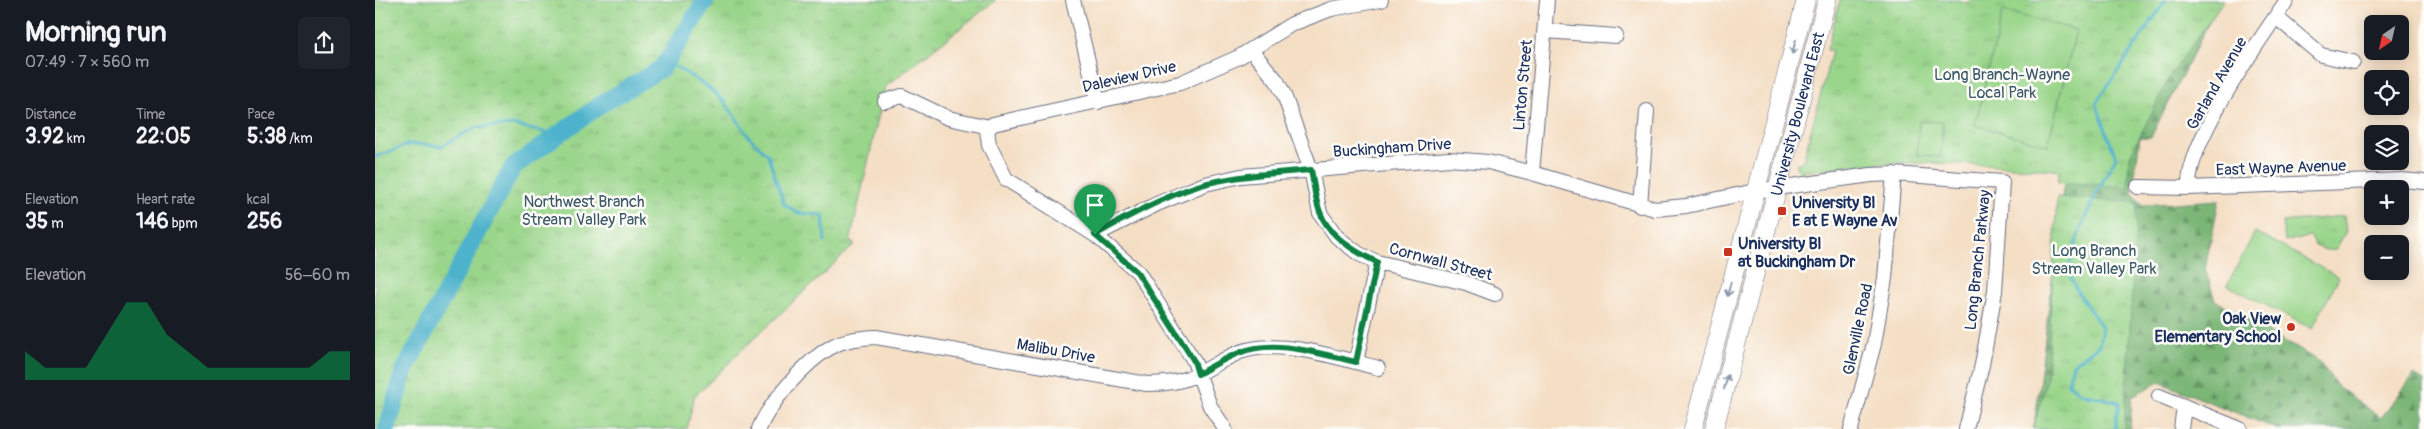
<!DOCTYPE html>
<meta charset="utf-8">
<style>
body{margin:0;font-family:Pangolin,sans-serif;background:#20242c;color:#f1f3f6;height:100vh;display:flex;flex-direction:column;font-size:19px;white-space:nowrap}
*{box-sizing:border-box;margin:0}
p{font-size:16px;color:#9ea1a6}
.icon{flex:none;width:28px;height:28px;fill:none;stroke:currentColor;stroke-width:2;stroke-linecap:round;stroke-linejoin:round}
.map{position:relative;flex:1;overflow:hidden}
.drawer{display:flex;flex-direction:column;background:#171b24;width:375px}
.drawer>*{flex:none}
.needle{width:32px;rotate:214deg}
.fabs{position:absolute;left:1989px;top:15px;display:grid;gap:10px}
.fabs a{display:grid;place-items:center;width:45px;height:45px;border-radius:8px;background:#171b24;box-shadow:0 2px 12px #0003;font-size:25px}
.pin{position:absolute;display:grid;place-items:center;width:42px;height:42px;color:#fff;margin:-51px -21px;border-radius:50% 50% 50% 0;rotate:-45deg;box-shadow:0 0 5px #0007}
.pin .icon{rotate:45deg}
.round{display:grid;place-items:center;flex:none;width:52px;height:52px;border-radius:8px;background:#20242c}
.head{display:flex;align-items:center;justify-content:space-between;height:85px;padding:0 25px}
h1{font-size:28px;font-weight:700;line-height:38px}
.stats{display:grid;grid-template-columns:repeat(3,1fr);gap:8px;height:85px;padding:5px 25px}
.stats div{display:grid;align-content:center}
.stats b{font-size:21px;font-weight:700}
.stats small{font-size:14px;font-weight:400}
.stats p{font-size:14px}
.chart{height:140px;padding:10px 25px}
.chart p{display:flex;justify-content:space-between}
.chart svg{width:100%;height:90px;margin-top:5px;fill:#0b8043;opacity:.7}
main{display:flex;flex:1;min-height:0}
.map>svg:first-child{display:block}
.forest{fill:url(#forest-firs);stroke:#4a726a}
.park{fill:url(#park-tufts);stroke:#5a8274}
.pitch{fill:#99d58a;stroke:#5a8274}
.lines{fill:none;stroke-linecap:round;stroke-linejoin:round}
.stream{stroke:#4db2cc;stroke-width:3}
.river{stroke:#4db2cc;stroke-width:18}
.minor-casing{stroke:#676c82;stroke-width:16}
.major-casing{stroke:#676c82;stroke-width:19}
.minor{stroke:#fff;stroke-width:14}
.major{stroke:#fff;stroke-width:18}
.oneway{stroke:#8d97ae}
.route-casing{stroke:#fff;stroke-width:10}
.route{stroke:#0b8043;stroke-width:6}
.poi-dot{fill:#c8321e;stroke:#fdfcf7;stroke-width:2}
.labels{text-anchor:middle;stroke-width:5;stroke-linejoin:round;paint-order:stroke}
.park-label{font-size:16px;fill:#3a5869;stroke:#fdfcf7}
.street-label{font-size:16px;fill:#1b2f5e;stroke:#fdfcf7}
.poi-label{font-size:16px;font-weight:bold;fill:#1b2f5e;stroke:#fdfcf7;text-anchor:start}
</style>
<main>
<section class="drawer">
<div class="head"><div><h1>Morning run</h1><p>07:49 · 7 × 560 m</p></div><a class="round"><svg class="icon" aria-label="share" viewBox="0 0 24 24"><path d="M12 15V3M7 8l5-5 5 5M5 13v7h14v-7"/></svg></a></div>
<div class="stats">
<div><p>Distance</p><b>3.92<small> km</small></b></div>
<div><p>Time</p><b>22:05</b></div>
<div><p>Pace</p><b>5:38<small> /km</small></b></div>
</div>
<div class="stats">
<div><p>Elevation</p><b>35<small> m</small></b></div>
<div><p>Heart rate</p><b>146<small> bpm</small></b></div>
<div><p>kcal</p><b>256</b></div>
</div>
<div class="chart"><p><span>Elevation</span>56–60 m</p>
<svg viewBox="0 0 160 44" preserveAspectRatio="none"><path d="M0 44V30L10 38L20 38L30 38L40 22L50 6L60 6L70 22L80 30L90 38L100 38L110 38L120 38L130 38L140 38L150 30L160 30V44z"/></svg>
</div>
</section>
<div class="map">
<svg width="2049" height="429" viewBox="0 0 2049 429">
<defs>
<pattern id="forest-firs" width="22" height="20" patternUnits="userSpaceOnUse" patternTransform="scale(1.25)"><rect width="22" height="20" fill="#7ab676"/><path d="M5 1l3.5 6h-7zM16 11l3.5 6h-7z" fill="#639464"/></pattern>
<pattern id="park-tufts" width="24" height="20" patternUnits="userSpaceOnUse" patternTransform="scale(1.25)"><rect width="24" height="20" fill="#99d58a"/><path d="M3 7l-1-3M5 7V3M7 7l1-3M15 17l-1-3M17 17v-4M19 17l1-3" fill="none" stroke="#83b77a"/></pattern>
</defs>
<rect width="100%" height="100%" fill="#fdfcf7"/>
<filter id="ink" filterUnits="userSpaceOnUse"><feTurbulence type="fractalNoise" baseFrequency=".02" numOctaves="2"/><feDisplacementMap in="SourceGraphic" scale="10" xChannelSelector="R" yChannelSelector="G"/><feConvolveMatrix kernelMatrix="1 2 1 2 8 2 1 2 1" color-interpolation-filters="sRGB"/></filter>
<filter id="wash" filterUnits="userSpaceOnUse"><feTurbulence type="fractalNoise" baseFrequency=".0096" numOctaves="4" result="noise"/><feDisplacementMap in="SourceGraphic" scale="20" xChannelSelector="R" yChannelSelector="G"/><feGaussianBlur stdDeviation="1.12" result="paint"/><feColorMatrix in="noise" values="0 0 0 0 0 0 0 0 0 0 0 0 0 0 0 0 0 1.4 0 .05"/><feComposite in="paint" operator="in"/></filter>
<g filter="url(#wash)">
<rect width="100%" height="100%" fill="#f4dec4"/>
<path class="forest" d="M1838 14 1776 137H1765L1757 193 1768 205 1844 200 1830 269 1840 300 1945 362 1962 386 2006 418 2039 375 2049 381V429H1902L1784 382 1757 396 1755 429H1659L1690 173Z"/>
<path class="park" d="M0 0H621L510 87 475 242 480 244 372 345 319 397 312 429H0Z
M1465 0H1584L1593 3 1595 0H1849L1795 76 1754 158 1753 187 1683 182 1684 170C1637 167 1590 163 1543 163 1503 162 1464 167 1425 172L1421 168V164L1428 161 1457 51 1452 50Z
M1682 197 1762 203 1749 429H1658L1672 379Z
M1969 216 1971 231 1961 249 1951 250 1940 246 1936 237 1910 241 1907 222Z"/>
<path class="pitch" d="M1628 11 1701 30 1673 145 1600 125Z
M1544 121 1568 122 1566 157 1542 155Z
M1880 232 1964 277 1937 329 1852 285Z"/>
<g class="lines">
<path class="stream" d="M292 61 330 85 349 101 375 138 393 155 409 204 423 213 448 215 450 242
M0 157 35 144 67 146 99 128 138 125 181 135
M1740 429 1744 402 1705 393 1693 383 1698 364 1724 345 1727 327C1717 312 1703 296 1696 278 1688 257 1728 177 1741 158L1721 103 1791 0"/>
<path class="river" d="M12 429 29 371 138 167 228 103 287 68 331 0"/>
</g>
</g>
<g filter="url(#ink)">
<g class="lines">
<g class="minor-casing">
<path id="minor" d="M698 0 723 102
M1901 17 1946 55 1978 62
M1170 31 1241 36
M876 50 902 81 909 95 936 170 945 213 962 237 984 254 1002 262 1091 283 1120 294
M510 101 527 96 573 118 615 127
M1157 173 1172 0
M1763 187 1814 188 2027 180 2049 182
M1814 188C1811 142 1885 40 1912 0
M1265 206 1272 111
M720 235 782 204 830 184 866 176 1074 159 1113 162 1157 173 1280 209 1311 206 1380 191 1496 175 1519 174 1627 182 1620 291 1607 365 1591 429
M981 362 1002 262
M1784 396 1865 429
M384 429C395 402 430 362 456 347 470 339 486 338 501 337L772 384C785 384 801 383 813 378 831 372 847 359 865 352 904 338 964 358 1003 368
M850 429 835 406 819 361 763 272 720 235 631 179 614 145 612 130 618 124 805 83 864 57 917 24 956 9 1006 0
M1476 429 1499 344 1510 278 1519 174
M1806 429 1809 406"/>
</g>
<g class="major-casing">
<g id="major">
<path d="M1318 429 1431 0"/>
<path id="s1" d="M1339 429 1452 0"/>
</g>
</g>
<use href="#minor" class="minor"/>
<use href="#major" class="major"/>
</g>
<defs><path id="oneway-shaft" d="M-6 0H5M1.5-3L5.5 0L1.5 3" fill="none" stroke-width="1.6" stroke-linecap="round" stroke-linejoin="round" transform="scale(1.25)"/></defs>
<g class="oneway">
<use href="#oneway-shaft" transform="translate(1419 47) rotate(104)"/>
<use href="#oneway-shaft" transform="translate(1354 289) rotate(104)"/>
<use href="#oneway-shaft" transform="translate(1351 382) rotate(-75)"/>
</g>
</g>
<g class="lines" filter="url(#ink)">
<g class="route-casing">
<path id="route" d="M936 170C939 184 940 200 945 212 954 237 980 252 1002 262L981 362C944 354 900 338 864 353 850 358 836 367 823 374L819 361 762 272 720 235C751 217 798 192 833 183 867 175 901 173 936 170Z"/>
</g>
<use href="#route" class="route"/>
</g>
<g class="poi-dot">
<rect x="1402" y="206" width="10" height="10" rx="2.5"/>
<rect x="1348" y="247" width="10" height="10" rx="2.5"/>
<circle cx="1916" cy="327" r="5"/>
</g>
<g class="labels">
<g class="park-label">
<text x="1627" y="80">Long Branch-Wayne<tspan x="1627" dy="18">Local Park</tspan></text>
<text x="209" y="207">Northwest Branch<tspan x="209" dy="18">Stream Valley Park</tspan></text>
<text x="1719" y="256">Long Branch<tspan x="1719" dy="18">Stream Valley Park</tspan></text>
</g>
<g class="street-label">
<text transform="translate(754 76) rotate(-13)" y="6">Daleview Drive</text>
<text transform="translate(1841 83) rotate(-60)" y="6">Garland Avenue</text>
<text transform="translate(1147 85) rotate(-85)" y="6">Linton Street</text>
<text dy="6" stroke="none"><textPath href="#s1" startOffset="326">University Boulevard East</textPath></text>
<text transform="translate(1017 147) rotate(-4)" y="6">Buckingham Drive</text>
<text transform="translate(1906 167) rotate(-2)" y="6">East Wayne Avenue</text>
<text transform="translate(1602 260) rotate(-84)" y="6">Long Branch Parkway</text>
<text transform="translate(1066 261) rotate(15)" y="6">Cornwall Street</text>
<text transform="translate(1482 329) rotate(-78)" y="6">Glenville Road</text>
<text transform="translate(681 350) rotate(10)" y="6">Malibu Drive</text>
</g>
<g class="poi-label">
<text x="1417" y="208">University Bl<tspan x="1417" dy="18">E at E Wayne Av</tspan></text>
<text x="1363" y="249">University Bl<tspan x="1363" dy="18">at Buckingham Dr</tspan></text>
<text x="1906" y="324" text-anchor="end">Oak View<tspan x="1906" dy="18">Elementary School</tspan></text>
</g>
</g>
</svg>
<div class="fabs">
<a><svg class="needle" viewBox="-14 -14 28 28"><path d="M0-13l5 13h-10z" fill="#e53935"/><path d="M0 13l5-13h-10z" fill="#9ea1a6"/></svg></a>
<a><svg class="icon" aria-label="locate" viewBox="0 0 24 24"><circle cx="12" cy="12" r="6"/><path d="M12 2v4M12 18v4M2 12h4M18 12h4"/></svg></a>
<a><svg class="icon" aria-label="layers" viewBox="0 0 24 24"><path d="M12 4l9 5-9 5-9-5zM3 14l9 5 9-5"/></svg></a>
<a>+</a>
<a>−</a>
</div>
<div class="pin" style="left:720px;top:235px;background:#1e9e55"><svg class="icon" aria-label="arrive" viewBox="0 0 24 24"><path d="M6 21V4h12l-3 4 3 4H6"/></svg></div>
</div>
</main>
